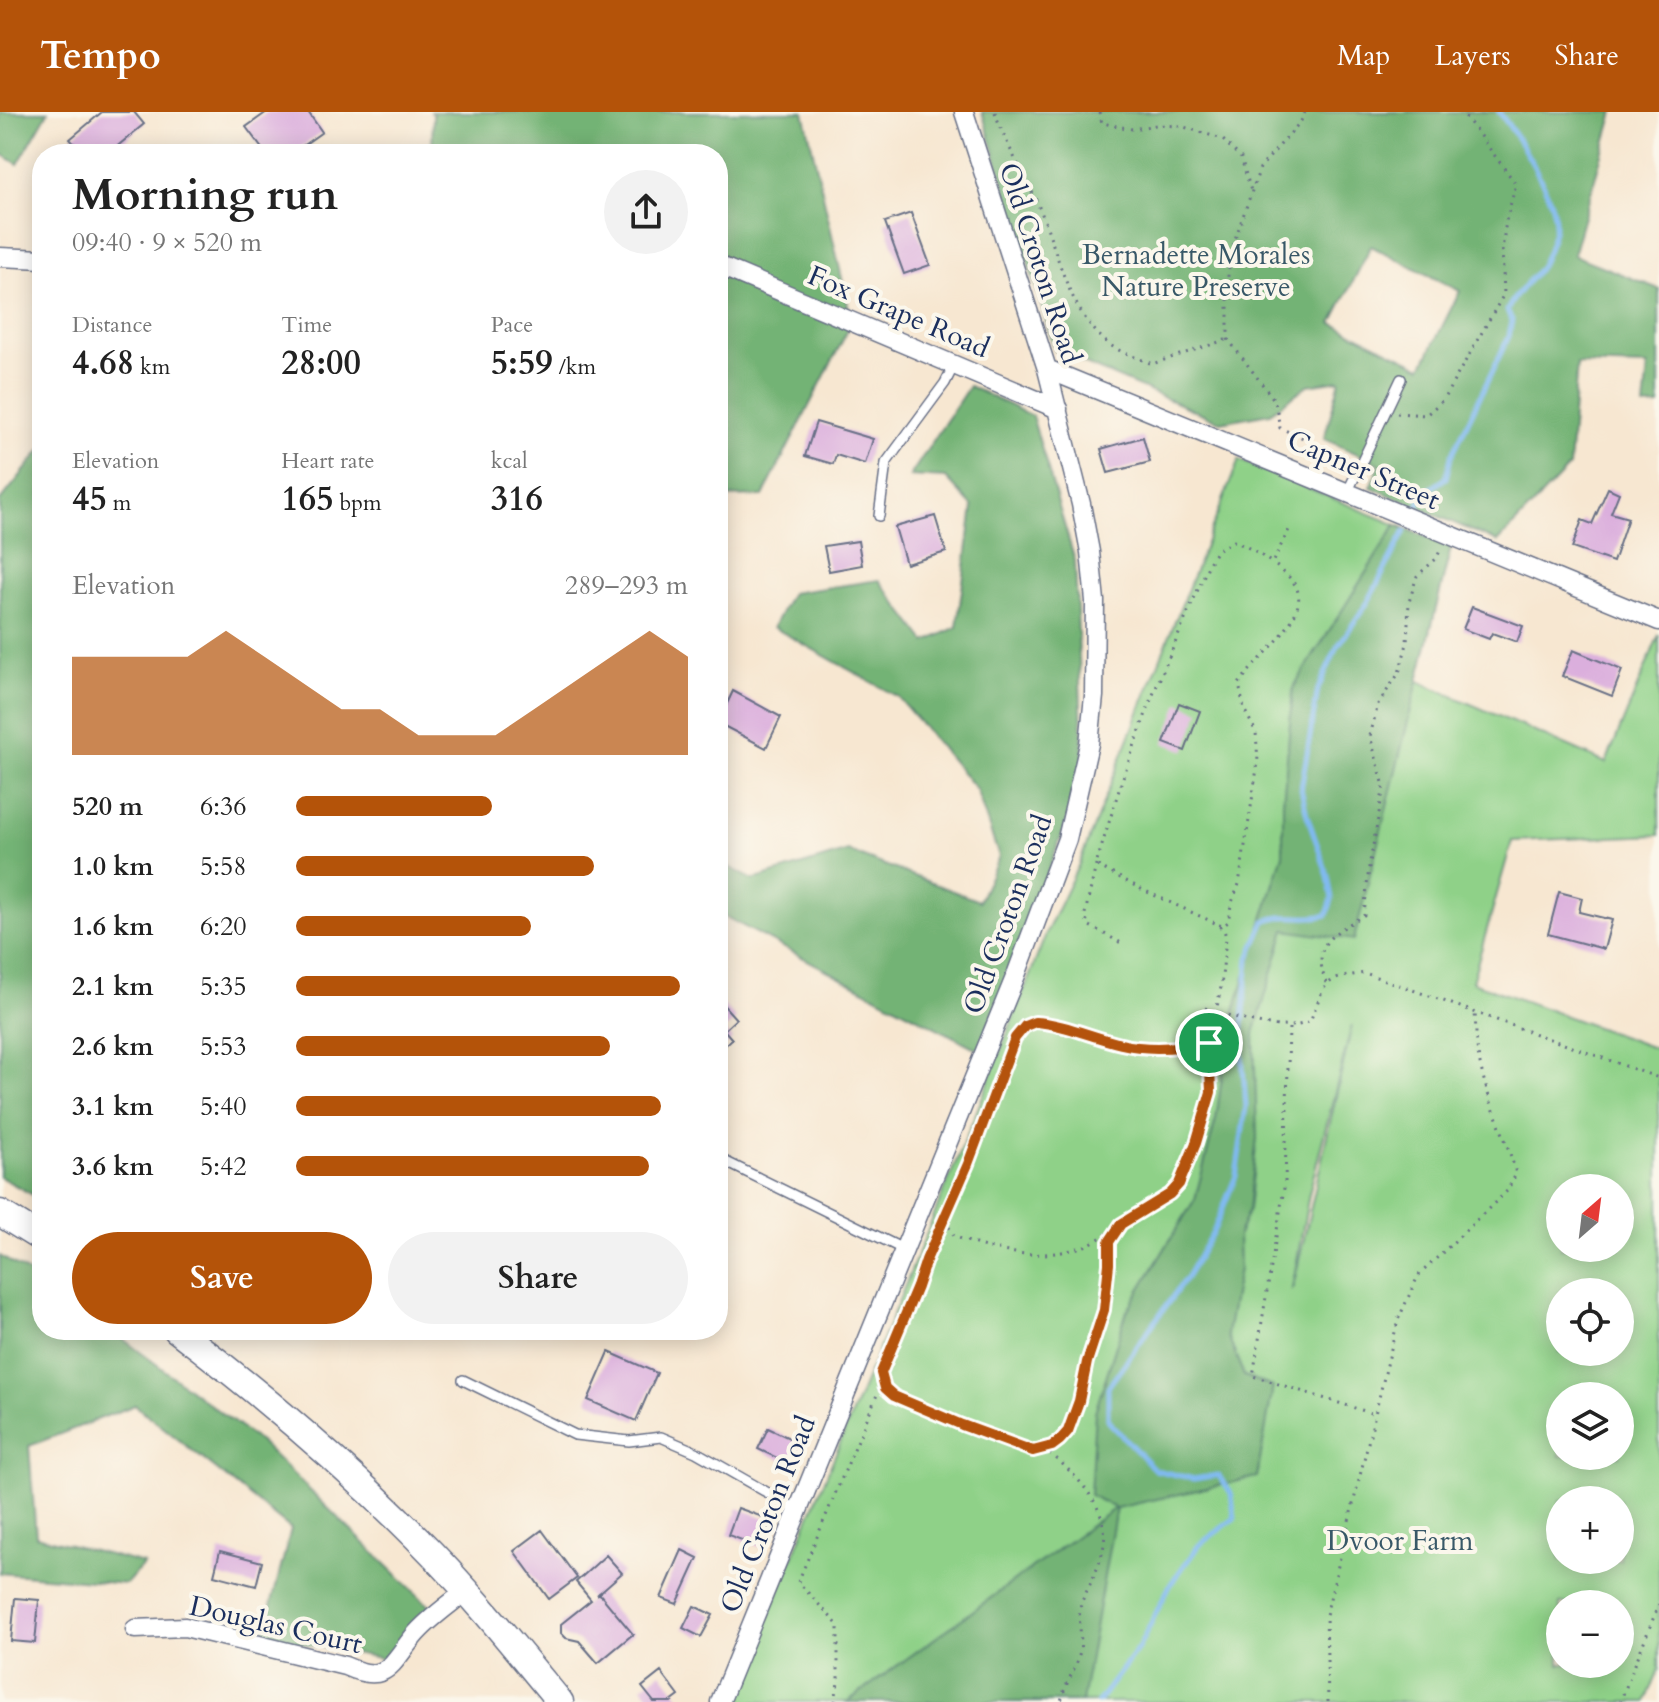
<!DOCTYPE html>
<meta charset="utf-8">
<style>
body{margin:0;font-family:Cardo,serif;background:#f2f2f2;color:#222;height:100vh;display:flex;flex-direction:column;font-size:30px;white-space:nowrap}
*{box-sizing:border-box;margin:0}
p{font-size:26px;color:#767676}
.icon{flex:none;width:44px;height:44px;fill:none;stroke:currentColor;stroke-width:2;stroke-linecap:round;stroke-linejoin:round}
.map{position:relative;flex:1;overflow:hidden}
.side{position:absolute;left:32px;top:32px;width:696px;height:1196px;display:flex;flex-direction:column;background:#fff;border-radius:32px;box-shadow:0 4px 20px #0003}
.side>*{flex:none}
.needle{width:52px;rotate:28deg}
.controls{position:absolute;left:1546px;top:1062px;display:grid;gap:16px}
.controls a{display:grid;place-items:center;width:88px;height:88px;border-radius:50%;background:#fff;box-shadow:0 4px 20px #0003;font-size:40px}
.pin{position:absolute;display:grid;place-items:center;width:68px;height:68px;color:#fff;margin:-34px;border:4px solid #fff;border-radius:50%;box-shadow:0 2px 8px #0007}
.round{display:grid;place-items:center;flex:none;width:84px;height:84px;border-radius:42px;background:#f2f2f2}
.headline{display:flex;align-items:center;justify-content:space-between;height:136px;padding:0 40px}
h1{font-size:44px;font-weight:700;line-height:60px}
.metrics{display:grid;grid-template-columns:repeat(3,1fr);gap:12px;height:136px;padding:8px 40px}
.metrics div{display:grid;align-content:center}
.metrics b{font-size:34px;font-weight:700}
.metrics small{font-size:22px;font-weight:400}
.metrics p{font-size:22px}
.chart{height:224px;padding:16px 40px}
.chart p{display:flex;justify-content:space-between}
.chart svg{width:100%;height:144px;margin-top:8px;fill:#b45309;opacity:.7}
.primary-button{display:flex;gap:16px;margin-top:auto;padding:16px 40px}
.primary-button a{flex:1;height:92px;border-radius:48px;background:#b45309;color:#fff;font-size:32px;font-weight:700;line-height:92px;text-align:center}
.primary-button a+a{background:#f2f2f2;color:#222}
ul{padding:0 40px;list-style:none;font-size:26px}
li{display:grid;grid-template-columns:128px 96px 1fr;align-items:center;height:60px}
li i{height:20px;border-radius:10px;background:#b45309}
header{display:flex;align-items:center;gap:48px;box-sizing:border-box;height:112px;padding:0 40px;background:#b45309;color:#fff}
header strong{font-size:38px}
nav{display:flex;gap:44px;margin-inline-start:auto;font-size:28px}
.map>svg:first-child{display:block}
.green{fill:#8fd188;stroke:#558073;stroke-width:2;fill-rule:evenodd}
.forest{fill:#73b374;stroke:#477169;stroke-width:2;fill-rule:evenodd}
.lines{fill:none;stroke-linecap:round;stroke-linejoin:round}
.stream{stroke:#80baf1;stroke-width:5}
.building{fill:#dbafdd}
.lane-casing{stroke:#686f86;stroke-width:12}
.street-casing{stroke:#686f86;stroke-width:21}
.secondary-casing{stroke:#686f86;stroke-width:29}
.path{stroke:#686f86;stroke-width:3;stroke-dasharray:2 6;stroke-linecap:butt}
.lane{stroke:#fff;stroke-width:9}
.street{stroke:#fff;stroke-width:18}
.secondary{stroke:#fff;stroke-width:26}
.route-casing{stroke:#fff;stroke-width:16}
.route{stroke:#b45309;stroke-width:10}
.labels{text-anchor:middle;stroke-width:8;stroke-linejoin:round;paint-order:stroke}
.park-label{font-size:28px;fill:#385868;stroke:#fbf7ec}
.street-label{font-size:28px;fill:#1b2f5e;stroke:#fbf7ec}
</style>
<header>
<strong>Tempo</strong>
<nav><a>Map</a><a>Layers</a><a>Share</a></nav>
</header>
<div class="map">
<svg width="1659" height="1590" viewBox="0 0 1659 1590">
<rect width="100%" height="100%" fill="#fbf7ec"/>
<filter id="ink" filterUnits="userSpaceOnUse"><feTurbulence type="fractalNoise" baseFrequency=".0125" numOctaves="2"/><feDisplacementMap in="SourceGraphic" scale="16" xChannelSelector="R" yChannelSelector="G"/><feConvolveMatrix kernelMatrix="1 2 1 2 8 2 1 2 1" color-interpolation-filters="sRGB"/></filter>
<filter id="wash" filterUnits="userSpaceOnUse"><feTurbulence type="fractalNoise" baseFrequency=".006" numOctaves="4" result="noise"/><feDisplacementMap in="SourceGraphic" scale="32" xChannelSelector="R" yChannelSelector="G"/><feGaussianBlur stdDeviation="1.8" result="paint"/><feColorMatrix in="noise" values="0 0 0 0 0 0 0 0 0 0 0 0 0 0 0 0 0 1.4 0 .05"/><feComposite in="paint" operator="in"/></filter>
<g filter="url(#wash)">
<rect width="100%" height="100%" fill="#f7e7d1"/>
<path class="green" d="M1239 348 1451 435 1418 569 1606 651 1659 523V723L1512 729 1472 870 1659 938V1557L1646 1590H733L975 1004 1048 817 1079 752ZM1352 913 1293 1175 1292 1176 1309 1082ZM1560 1076H1620V1136H1560ZM1560 1180H1620V1240H1560ZM1560 1284H1620V1344H1560ZM1560 1388H1620V1448H1560ZM1560 1492H1620V1552H1560Z"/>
<path class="forest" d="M0 0H48L18 52 0 41Z
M430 0H804L852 210 763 384 718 385V42H432L433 1Z
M982 0H1614L1573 143 1659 177V294L1644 295 1648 254 1577 252 1569 355 1498 430 1371 375 1380 352 1324 327 1340 268 1308 273 1270 301 1221 310 1055 239ZM1371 134 1460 179 1422 255 1332 211Z
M969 274 1032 304 1075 449 1084 666 979 938 718 801V749L753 768 848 739 979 789 999 745 976 677 898 585 773 515 791 481 879 468 926 530 957 515 973 395 946 366 910 364Z
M41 338H42V1088L0 1065V389Z
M1396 413 1451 435 1354 828 1285 818 1254 922 1257 1026 1249 1097 1238 1123 1239 1157 1227 1222 1244 1264 1273 1275 1257 1365 1116 1396 1082 1590H847L1115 1396 1090 1383 1095 1300 1127 1199 1195 1087 1216 1007 1229 917 1283 742V691L1293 576Z
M0 1144 42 1169V1218H111L261 1331 431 1496 395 1549 263 1524 291 1417 135 1293 29 1334 36 1424 144 1452 126 1472 0 1461Z"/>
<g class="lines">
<path class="stream" d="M1417 396 1424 381 1446 366 1451 345 1509 224 1512 208 1507 199C1515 180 1530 170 1541 153 1546 144 1554 123 1555 112 1556 85 1516 22 1499 0
M1098 1590 1139 1535 1170 1473 1199 1433 1235 1406 1231 1381 1218 1363 1194 1367 1155 1358 1108 1309V1275L1188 1163 1214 1118 1236 1064 1246 994 1241 931 1249 846 1265 809C1285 800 1305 809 1327 803L1332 787 1328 764 1307 703 1301 677 1318 577 1338 534 1368 490 1405 419"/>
</g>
<g id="blocks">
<path class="building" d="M102 0H134L144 12 108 42H83L70 27Z
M267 0H308L322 20 291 42H266L246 15Z
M911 101 930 153 904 162 885 110Z
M816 310 873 327 865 352 836 343 833 352 805 344Z
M1143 325 1150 350 1108 361 1101 337Z
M1608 376 1619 381 1611 401 1628 406 1613 450 1572 436 1582 408 1592 412Z
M935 404 946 440 906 452 895 415Z
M858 429 862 453 829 459 824 434Z
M1472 495 1523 514 1517 530 1492 521 1489 527 1463 517Z
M1573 538 1622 558 1612 584 1562 564Z
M733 579 781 605 766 636 718 611Z
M1179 591 1200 599 1185 639 1164 631Z
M1559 780 1582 786 1579 800 1612 808 1604 837 1548 822Z
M718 887 736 907 724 918 732 927 718 940Z
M609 1240 657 1261 636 1309 588 1288Z
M768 1316 802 1332 792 1353 758 1337Z
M738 1396 771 1408 761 1435 728 1423Z
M542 1418 577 1466 549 1487 514 1439Z
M682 1438 698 1446 677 1492 661 1486Z
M220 1439 262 1450 256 1474 214 1463Z
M606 1443 622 1461 597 1483 599 1481 633 1522 598 1551 579 1529 566 1526 561 1521V1512L591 1488 576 1470Z
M15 1486 39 1488 35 1531 11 1529Z
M694 1494 713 1503 701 1525 683 1516Z
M661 1560 679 1584 671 1590H654L642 1575Z"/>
</g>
</g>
<g filter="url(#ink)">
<use href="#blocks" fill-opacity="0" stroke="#686f86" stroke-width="2"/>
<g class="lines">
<g class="lane-casing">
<path id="lane" d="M1347 381 1401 267
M879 404 886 351 945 271 954 253
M718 1046 905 1138
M463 1268 575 1323 629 1329 661 1325 696 1340 798 1398"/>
</g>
<g class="street-casing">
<path id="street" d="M0 145 42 147
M718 153 1058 297
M1047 257 1659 509
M135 1517 185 1515 345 1554C387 1573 390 1553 414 1524 428 1507 449 1493 466 1479
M720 1590 1016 863 1067 727 1089 632 1094 584 1095 489 1090 440 1081 392 1047 257 964 0"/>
</g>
<g class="secondary-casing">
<path id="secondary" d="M0 1101 42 1127
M177 1218C261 1282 341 1350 416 1425 468 1477 514 1534 560 1590"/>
</g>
<path class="path" d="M995 0C1006 34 1025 63 1039 95 1059 141 1065 191 1103 227 1114 239 1137 245 1152 252L1228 227
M1099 0 1102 11 1132 17 1156 13 1181 14 1222 27 1241 46 1251 79
M1305 0 1301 9 1260 56 1235 127 1228 160V227L1275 289 1280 316 1350 346
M1397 301 1426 303 1443 288 1504 182 1502 138 1506 109 1516 72 1462 0
M1096 753 1085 802 1088 813 1123 832
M1219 813 1223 814 1228 810 1231 793 1239 772 1258 650 1256 620 1244 597 1239 572C1254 548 1314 504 1295 473 1290 464 1280 457 1272 451
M1326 871C1311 830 1332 823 1364 803L1369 755 1384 674 1370 624 1378 592 1399 561 1407 532 1409 490 1417 464 1436 447 1441 437
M1205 896C1233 905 1284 923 1310 909 1327 870 1319 868 1365 861L1659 966
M1289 916 1285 1070 1253 1264 1374 1302
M1209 931 1158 937 1142 936 1047 911 1035 910 1019 920 957 1079 926 1148 917 1175 881 1261 885 1276 894 1284 962 1313 1033 1339 1052 1334 1060 1328 1068 1319 1079 1289 1087 1250 1104 1198 1109 1152V1130L1115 1118 1135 1102 1170 1082 1179 1072 1187 1054 1211 980 1209 935 1221 875 1226 825 1224 818 1215 811 1143 778 1096 753 1122 668 1152 585 1211 447 1218 437 1234 429 1255 439 1272 451 1291 414
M945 1108 954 1124C991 1140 1038 1149 1078 1136 1090 1133 1101 1125 1112 1119
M1044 1336C1073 1360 1113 1396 1103 1438 1099 1456 1090 1472 1082 1489 1076 1506 1083 1522 1080 1538 1077 1557 1064 1572 1061 1590
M835 1590 838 1570V1513L798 1470 882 1271
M1328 1590 1326 1503 1398 1208 1418 1164 1507 1079 1516 1062C1507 1026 1489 993 1481 956 1476 938 1476 919 1475 900
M1620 1590 1659 1492"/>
<use href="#lane" class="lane"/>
<use href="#street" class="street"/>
<use href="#secondary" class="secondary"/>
</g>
</g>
<g class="lines" filter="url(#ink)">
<g class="route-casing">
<path id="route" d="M1035 910C1065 912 1091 925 1121 932 1149 939 1180 936 1209 931L1211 980 1196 1031 1179 1072 1170 1082 1121 1112 1109 1130V1152L1104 1198 1087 1250 1079 1289 1068 1319 1060 1328 1052 1334 1033 1339 962 1313 894 1284 885 1276 881 1261 917 1175 926 1148 968 1052 1015 926 1025 914Z"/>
</g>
<use href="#route" class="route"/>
</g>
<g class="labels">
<g class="park-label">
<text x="1196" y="152">Bernadette Morales<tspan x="1196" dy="32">Nature Preserve</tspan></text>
<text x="1400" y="1438">Dvoor Farm</text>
</g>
<g class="street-label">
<text transform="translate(1041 151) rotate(72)" y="10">Old Croton Road</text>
<text transform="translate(899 199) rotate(23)" y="10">Fox Grape Road</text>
<text transform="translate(1364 357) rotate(23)" y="10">Capner Street</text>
<text transform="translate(1007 802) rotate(-70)" y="10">Old Croton Road</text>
<text transform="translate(767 1402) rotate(-68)" y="10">Old Croton Road</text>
<text transform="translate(276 1512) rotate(13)" y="10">Douglas Court</text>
</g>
</g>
</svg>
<div class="controls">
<a><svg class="needle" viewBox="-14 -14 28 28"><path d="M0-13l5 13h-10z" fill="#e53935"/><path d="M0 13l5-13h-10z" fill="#767676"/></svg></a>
<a><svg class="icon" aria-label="locate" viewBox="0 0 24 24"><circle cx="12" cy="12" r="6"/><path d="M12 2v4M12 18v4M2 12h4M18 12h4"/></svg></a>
<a><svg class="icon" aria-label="layers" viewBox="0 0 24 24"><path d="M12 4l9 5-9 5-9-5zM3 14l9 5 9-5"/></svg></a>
<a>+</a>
<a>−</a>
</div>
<div class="pin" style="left:1209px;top:931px;background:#1e9e55"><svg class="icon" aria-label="arrive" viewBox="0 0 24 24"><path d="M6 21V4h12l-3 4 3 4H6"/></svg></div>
<section class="side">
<div class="headline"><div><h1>Morning run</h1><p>09:40 · 9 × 520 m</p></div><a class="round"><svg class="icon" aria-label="share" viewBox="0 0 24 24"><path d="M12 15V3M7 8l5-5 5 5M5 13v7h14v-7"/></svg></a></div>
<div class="metrics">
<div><p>Distance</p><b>4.68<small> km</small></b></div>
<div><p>Time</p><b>28:00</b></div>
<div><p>Pace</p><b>5:59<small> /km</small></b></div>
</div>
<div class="metrics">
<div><p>Elevation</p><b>45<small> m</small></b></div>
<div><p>Heart rate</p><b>165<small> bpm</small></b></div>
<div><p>kcal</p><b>316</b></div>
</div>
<div class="chart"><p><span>Elevation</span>289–293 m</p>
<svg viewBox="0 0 160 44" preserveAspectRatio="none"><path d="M0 44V14L10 14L20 14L30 14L40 6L50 14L60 22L70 30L80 30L90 38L100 38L110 38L120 30L130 22L140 14L150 6L160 14V44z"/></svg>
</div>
<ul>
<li><b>520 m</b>6:36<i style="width:50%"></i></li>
<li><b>1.0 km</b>5:58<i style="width:76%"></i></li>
<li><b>1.6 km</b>6:20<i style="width:60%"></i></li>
<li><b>2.1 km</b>5:35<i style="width:98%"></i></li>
<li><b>2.6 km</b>5:53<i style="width:80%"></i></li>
<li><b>3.1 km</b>5:40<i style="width:93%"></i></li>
<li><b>3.6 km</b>5:42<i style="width:90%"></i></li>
</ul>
<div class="primary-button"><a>Save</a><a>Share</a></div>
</section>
</div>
